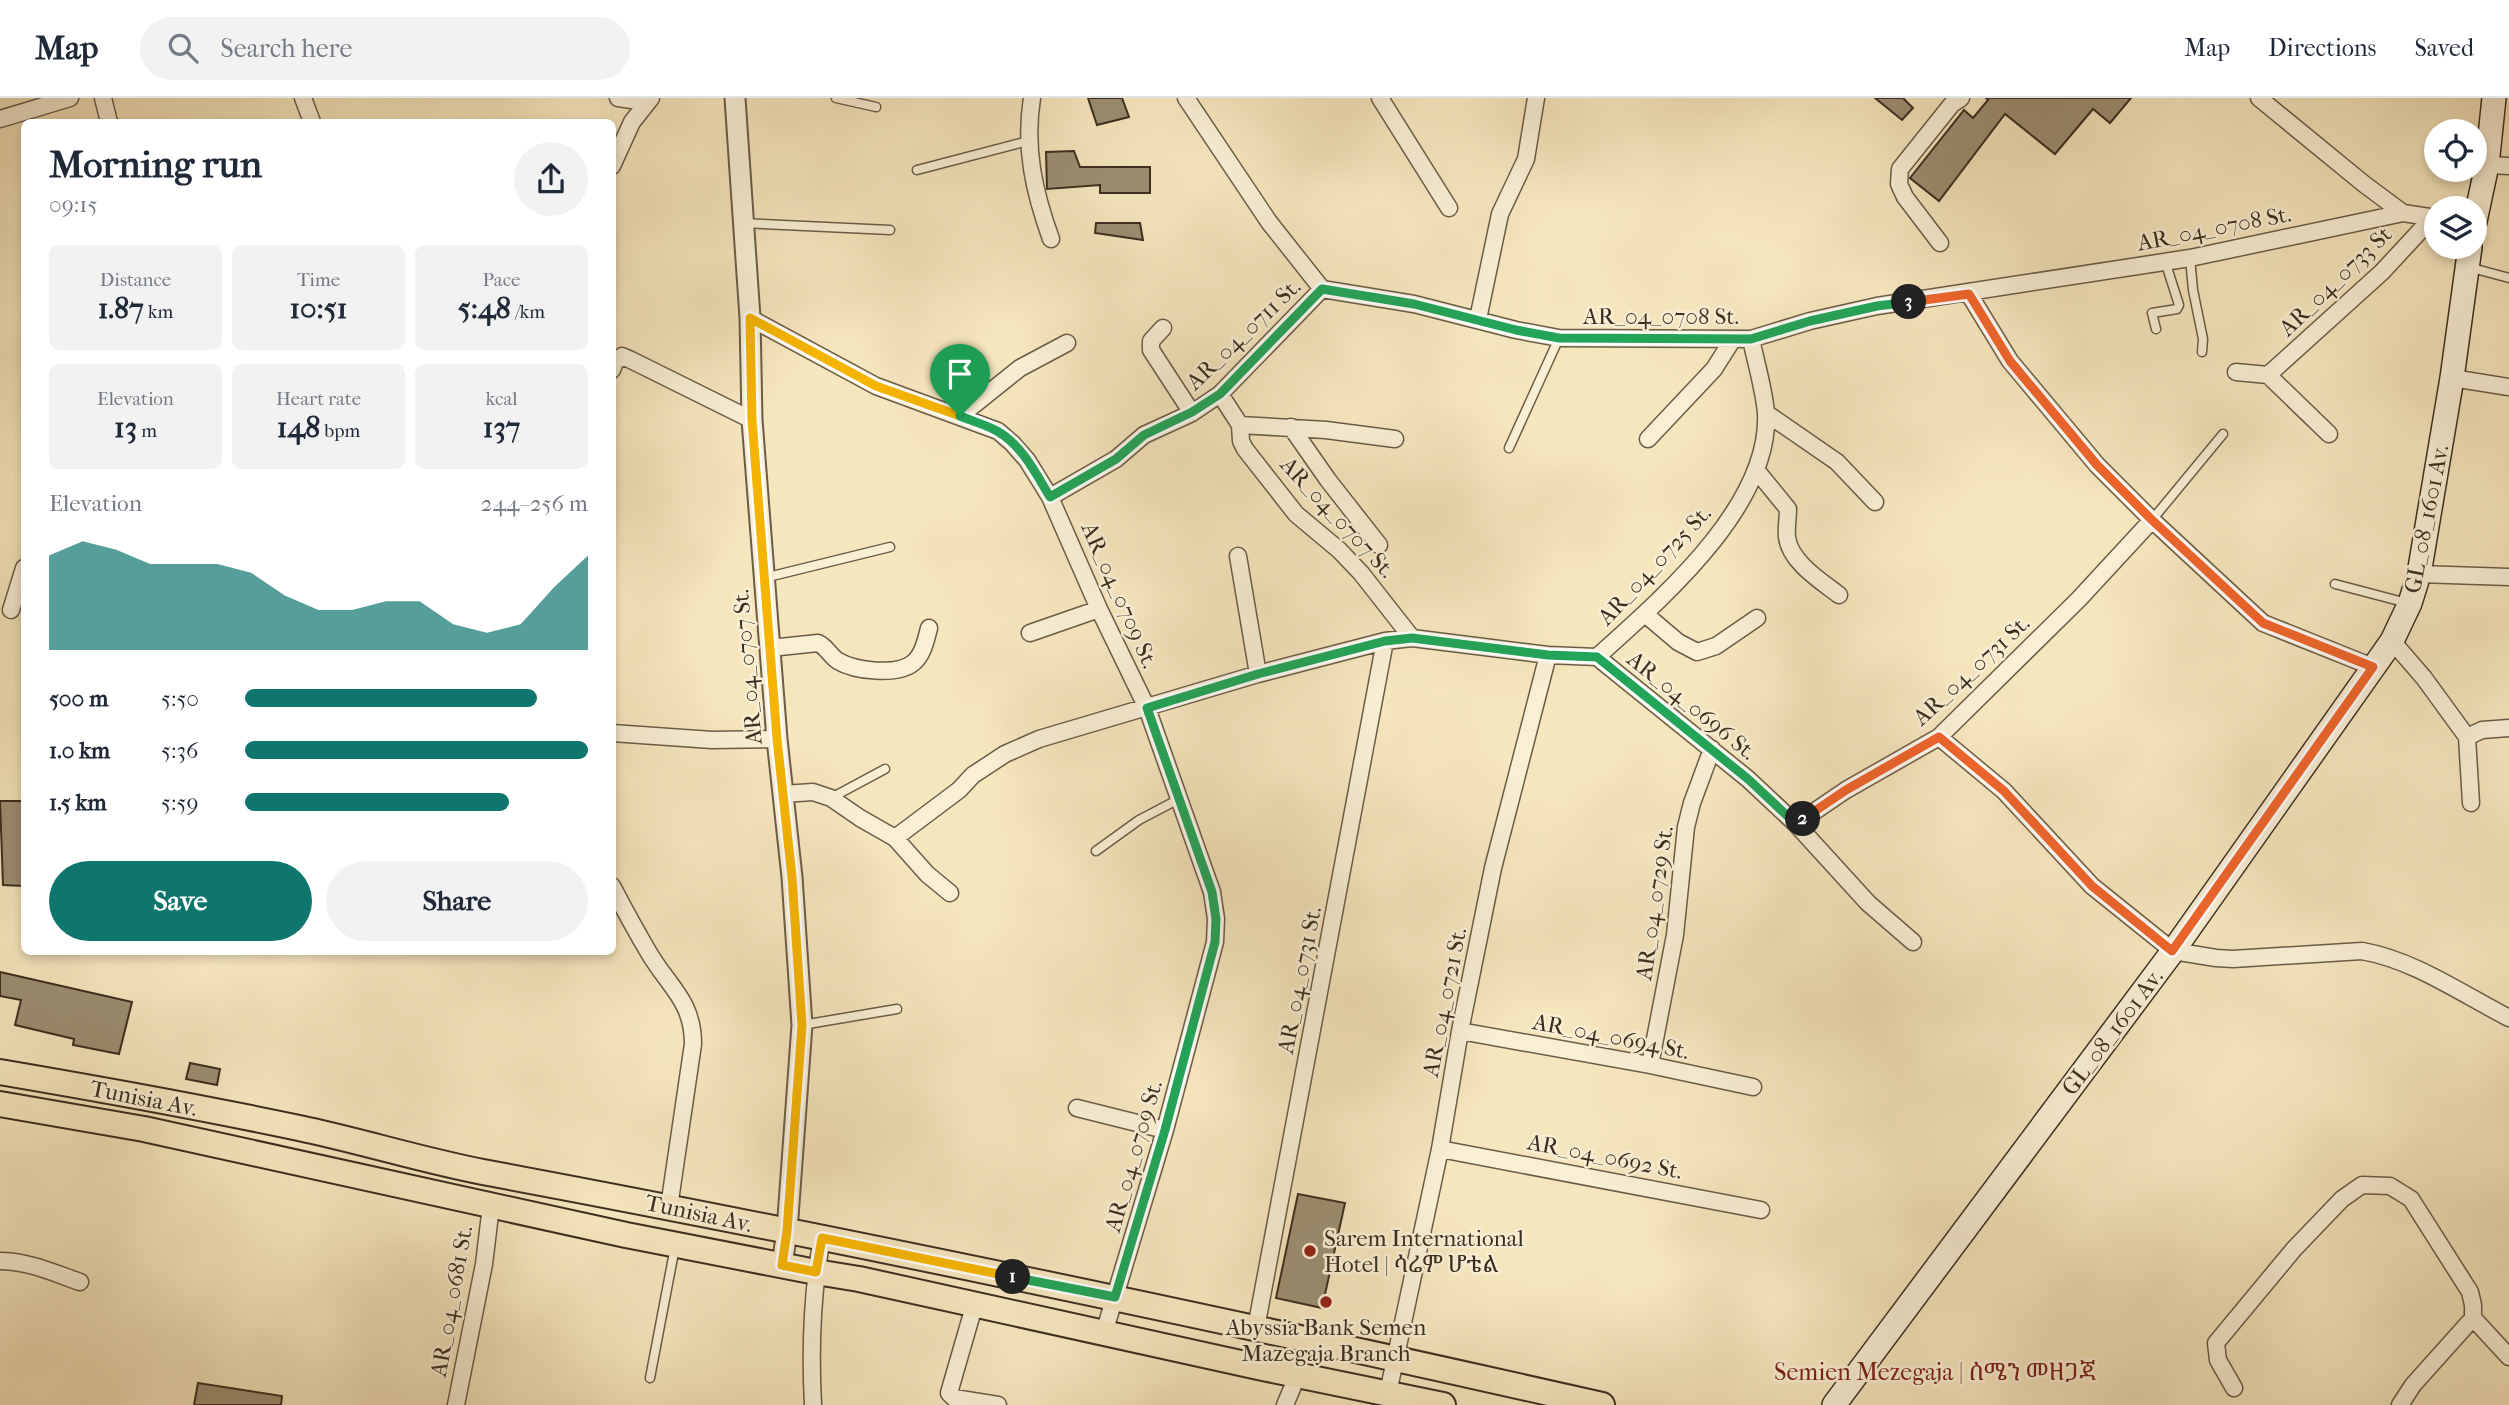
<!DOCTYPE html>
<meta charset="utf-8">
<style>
body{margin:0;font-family:"IM FELL French Canon","Noto Serif Ethiopic",serif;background:#f2f2f3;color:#1f2937;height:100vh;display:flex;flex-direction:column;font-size:26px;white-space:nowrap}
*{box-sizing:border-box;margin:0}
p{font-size:23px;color:#747a83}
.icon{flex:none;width:38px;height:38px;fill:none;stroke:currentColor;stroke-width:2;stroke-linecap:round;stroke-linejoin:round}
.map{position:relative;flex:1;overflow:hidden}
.drawer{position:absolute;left:21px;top:21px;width:595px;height:836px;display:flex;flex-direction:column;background:#fff;border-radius:10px;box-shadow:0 4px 10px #0003}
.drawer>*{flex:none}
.buttons{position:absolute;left:2424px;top:21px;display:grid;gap:14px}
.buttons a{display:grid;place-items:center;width:63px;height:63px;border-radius:50%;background:#fff;box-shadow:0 4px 10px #0003;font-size:35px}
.pin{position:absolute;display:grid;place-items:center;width:60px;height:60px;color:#fff;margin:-72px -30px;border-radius:50% 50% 50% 0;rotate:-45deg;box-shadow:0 0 7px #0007}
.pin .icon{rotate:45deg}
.km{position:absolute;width:35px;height:35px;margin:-18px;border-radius:50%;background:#222;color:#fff;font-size:19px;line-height:35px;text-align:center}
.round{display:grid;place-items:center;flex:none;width:74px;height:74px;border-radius:37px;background:#f2f2f3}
.overview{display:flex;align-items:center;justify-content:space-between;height:119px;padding:0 28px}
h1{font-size:38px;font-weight:700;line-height:52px}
.stats{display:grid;grid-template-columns:repeat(3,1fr);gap:10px;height:119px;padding:7px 28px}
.stats div{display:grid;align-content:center;border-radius:10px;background:#f2f2f3;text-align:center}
.stats b{font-size:30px;font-weight:700}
.stats small{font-size:19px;font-weight:400}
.stats p{font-size:19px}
.chart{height:196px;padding:14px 28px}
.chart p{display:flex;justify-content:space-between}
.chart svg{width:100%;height:126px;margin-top:7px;fill:#0f766e;opacity:.7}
.cta{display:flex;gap:14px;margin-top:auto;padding:14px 28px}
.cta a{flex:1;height:80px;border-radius:42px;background:#0f766e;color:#fff;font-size:28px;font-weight:700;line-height:80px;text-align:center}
.cta a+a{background:#f2f2f3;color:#1f2937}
ul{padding:0 28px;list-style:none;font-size:23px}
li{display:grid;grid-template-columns:112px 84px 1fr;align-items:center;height:52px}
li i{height:18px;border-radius:9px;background:#0f766e}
header{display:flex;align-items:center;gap:42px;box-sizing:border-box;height:98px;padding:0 35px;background:#fff;border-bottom:2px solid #e0e1e3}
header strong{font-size:33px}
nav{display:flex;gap:38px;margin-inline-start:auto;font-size:24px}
.search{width:490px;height:63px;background:#f2f2f3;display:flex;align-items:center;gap:18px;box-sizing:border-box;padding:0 24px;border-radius:38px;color:#747a83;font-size:26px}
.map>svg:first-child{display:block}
.building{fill:#9c8e72;stroke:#3b2e20;stroke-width:2}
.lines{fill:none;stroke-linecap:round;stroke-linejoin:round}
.service-casing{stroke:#6a5c48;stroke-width:11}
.minor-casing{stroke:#6a5c48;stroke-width:19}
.tertiary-casing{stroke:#6a5c48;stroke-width:23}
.secondary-casing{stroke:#3b2e20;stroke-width:26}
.primary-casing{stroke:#3b2e20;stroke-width:28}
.service{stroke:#f9efd5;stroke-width:8}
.minor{stroke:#f9efd5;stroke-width:16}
.tertiary{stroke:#f9efd5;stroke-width:19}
.secondary{stroke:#f9efd5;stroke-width:23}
.primary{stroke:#f6e6be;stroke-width:24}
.split-1-casing{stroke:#fff;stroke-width:14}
.split-2-casing{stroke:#fff;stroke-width:14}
.split-3-casing{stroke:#fff;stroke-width:14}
.split-4-casing{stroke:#fff;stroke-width:14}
.split-1{stroke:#f5b400;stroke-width:9}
.split-2{stroke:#22a559;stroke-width:9}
.split-3{stroke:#f0652b;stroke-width:9}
.split-4{stroke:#22a559;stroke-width:9}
.poi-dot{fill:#8f2418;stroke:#f9efd5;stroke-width:2.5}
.labels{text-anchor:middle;stroke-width:5;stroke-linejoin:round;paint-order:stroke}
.street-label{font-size:23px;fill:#3b2e20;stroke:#f9efd5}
.poi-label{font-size:23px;fill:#3b2e20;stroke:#f9efd5;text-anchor:start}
.neighbourhood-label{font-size:24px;fill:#7a1f14;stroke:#f9efd5}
</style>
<header>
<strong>Map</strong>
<div class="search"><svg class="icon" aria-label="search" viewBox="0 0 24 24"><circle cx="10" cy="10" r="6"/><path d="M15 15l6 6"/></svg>Search here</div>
<nav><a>Map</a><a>Directions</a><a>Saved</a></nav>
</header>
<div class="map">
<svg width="2509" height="1307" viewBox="0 0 2509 1307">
<rect width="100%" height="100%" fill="#f6e6be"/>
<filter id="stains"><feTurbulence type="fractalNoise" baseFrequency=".00286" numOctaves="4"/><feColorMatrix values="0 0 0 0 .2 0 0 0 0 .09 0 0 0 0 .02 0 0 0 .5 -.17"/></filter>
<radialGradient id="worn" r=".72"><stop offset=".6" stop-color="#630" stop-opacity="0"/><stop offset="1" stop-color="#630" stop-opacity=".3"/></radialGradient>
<path class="building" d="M1088 0H1122L1129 19 1097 27Z
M1875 0H1903L1913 10 1902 22Z
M1986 0H2131L2110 25 2093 11 2055 56 2005 16 1939 103 1910 80 1964 12 1973 20 1988 2Z
M1074 53 1080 69H1150V95H1100V87L1047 91 1046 54Z
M1096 125H1140L1143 142 1095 135Z
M0 703H22L24 788 3 787Z
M0 874 132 904 119 956 73 947 74 941 15 927 21 902 0 898Z
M190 965 220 971 217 987 186 981Z
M1298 1096 1345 1105 1322 1210 1276 1200Z
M198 1285 282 1298 281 1307H194Z"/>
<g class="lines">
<g class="service-casing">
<path id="service" d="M836 0 876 9
M917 72 1028 43
M742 125 890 132
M2190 160 2193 192 2203 241 2202 254
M2468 169 2509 180
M2156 231 2152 215 2177 211 2179 207 2165 163
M1509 350 1559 240
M2152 422 2223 336
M764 480 890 449
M2335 486 2407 505
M831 700 885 671
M1096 753 1139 722 1179 701
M802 927 897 911
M650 1280 675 1149"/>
</g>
<g class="minor-casing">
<path id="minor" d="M103 0 109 24
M303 0 312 24
M618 0 646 4
M1032 0C1024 50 1034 94 1051 141
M1186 0 1269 124 1322 191 1414 206 1516 232 1559 240 1751 241 1810 223 1877 208 2190 160 2403 115 2436 120
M1380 0 1449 110
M2259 0 2364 86 2403 115
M0 21 70 0
M2487 67 2509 68
M612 68 632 24 651 0
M1940 145 1905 99 1899 86 1900 71 1952 6 1961 0
M1969 196 2010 263 2097 367 2152 422 2263 525 2373 569
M750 220 876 288 998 333 1012 345 1027 362 1050 399 1099 511 1147 610 1212 794 1216 821 1215 844 1165 1032 1104 1235
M1478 221 1500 116 1526 61 1536 0
M1163 230 1151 243V252L1192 315
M612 272 615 264 622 258 631 262 752 322
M2236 274 2268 277
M2452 280 2509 289
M1220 296 1240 327 1326 332 1395 341
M1766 315 1837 364 1875 404
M960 318 1020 270 1067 245
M1240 327 1241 343 1245 351 1296 416 1339 452 1361 475 1412 540
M1291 329 1328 382 1379 447
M2329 336 2268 277 2382 174 2432 120
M1648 341 1714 271 1733 241
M1757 373 1788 411C1788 420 1786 430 1787 439 1790 464 1821 483 1839 497
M1050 399 1116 361 1144 337 1192 315 1220 296 1322 191
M1238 458 1258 576
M2419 476 2509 479
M11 512 24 470
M1645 516 1678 544 1697 554 1716 548 1757 520
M1030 535 1099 511
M2392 543 2424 580 2467 639 2471 705
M770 550 818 545C827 549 830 558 838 563 855 573 897 578 913 565 923 557 926 542 929 530
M1597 559C1660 502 1771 408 1766 315 1764 291 1756 265 1751 241
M612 635 712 642 777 641
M1939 639 2004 693 2092 788 2173 853 2216 860 2233 861 2362 853C2414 862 2462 896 2509 920
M2467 639 2482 632 2509 630
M783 696 813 694 831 700 860 720 895 740 927 776 950 795
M1796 726 1846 692 1939 639 2079 501 2152 422
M895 740 959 692 973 677 1005 656 1039 641 1258 576 1385 543 1412 540 1548 557 1597 559 1748 681 1796 726 1868 805 1913 844
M612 788C624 811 636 833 649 855 669 889 693 903 693 946L669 1109
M1460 933 1650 967 1753 989
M1650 967 1675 837 1686 729 1692 705 1712 651
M1077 1010 1165 1032
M1440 1051 1761 1112
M0 1163C28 1163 54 1175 80 1184
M975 1205 949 1295 954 1300 998 1307
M2473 1220 2509 1259
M1256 1230 1385 543
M2234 1290 2218 1262 2216 1245 2294 1151 2342 1101 2362 1087 2390 1088 2411 1101 2470 1194 2473 1207V1220L2413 1287 2400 1307
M1388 1295 1440 1051 1460 933 1493 770 1548 557
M456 1307 484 1166 491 1108
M813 1307C810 1251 812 1195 822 1140
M1285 1307 1298 1276"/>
</g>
<g class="tertiary-casing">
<path id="tertiary" d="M735 0 750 220 752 322 777 641 792 779 802 927 787 1133 782 1167"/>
</g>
<g class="secondary-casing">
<path id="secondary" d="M2474 128 2487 67 2494 0
M1834 1307 2173 853 2392 543 2410 505 2419 476 2452 280 2470 149"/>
</g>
<g class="primary-casing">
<path id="primary" d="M0 974C100 991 200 1009 299 1030 361 1043 421 1062 483 1074 858 1144 1231 1223 1602 1307
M0 1006 144 1031 626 1137 816 1174 859 1181 1263 1270 1443 1307"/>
</g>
<use href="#service" class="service"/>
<use href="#minor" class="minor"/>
<use href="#tertiary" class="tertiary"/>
<use href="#secondary" class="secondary"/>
<use href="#primary" class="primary"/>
</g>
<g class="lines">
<g class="split-1-casing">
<path id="split-1" d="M960 318 876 288 750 220 752 322 777 641 792 779 802 927 787 1133 782 1167 816 1174 822 1140 1013 1179"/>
</g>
<g class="split-2-casing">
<path id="split-2" d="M1013 1179 1115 1199 1165 1032 1215 844 1216 821 1212 794 1147 610 1258 576 1385 543 1412 540 1548 557 1597 559 1748 681 1796 726 1803 721"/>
</g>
<g class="split-3-casing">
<path id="split-3" d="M1803 721 1846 692 1939 639 2004 693 2092 788 2172 853 2373 569 2263 525 2152 422 2097 367 2010 263 1969 196 1909 204"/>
</g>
<g class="split-4-casing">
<path id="split-4" d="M960 318C972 323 986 327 997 333 1022 347 1036 376 1050 399L1116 361 1144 337 1192 314 1220 296 1322 191 1414 206 1516 232 1559 240 1751 241 1810 223 1877 208 1909 204"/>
</g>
<use href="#split-1" class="split-1"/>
<use href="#split-2" class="split-2"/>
<use href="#split-3" class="split-3"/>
<use href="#split-4" class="split-4"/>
</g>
<g class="poi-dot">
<circle cx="1310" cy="1153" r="7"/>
<circle cx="1326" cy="1204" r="7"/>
</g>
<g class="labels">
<g class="street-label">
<text transform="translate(2214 130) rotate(-11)" y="8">AR_04_0708 St.</text>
<text transform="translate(2335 183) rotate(-44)" y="8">AR_04_0733 St</text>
<text x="1661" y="226">AR_04_0708 St.</text>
<text transform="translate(1243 236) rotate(-44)" y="8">AR_04_0711 St.</text>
<text transform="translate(1338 419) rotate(47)" y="8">AR_04_0707 St.</text>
<text transform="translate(2426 421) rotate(-79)" y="8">GL_08_1601 Av.</text>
<text transform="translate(1654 467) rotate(-47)" y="8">AR_04_0725 St.</text>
<text transform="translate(1120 497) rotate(66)" y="8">AR_04_0709 St.</text>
<text transform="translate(747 569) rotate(-95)" y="8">AR_04_0707 St.</text>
<text transform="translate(1971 572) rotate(-43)" y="8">AR_04_0731 St.</text>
<text transform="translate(1692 607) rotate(39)" y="8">AR_04_0696 St.</text>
<text transform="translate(1654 805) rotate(-82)" y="8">AR_04_0729 St.</text>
<text transform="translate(1299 882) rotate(-79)" y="8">AR_04_0731 St.</text>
<text transform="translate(1444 904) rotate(-79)" y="8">AR_04_0721 St.</text>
<text transform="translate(2112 934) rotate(-53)" y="8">GL_08_1601 Av.</text>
<text transform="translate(1611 938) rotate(11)" y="8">AR_04_0694 St.</text>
<text transform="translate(144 1000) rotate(11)" y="8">Tunisia Av.</text>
<text transform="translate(1133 1058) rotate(-74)" y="8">AR_04_0709 St.</text>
<text transform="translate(1605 1058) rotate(11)" y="8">AR_04_0692 St.</text>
<text transform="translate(699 1115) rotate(12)" y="8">Tunisia Av.</text>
<text transform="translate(451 1203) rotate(-80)" y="8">AR_04_0681 St.</text>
</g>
<g class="poi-label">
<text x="1324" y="1148">Sarem International<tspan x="1324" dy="26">Hotel | ሳሬም ሆቴል</tspan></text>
<text x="1326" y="1237" text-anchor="middle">Abyssia Bank Semen<tspan x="1326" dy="26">Mazegaja Branch</tspan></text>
</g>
<g class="neighbourhood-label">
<text x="1935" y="1282">Semien Mezegaja | ሰሜን መዘጋጃ</text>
</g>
</g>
<rect width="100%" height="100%" filter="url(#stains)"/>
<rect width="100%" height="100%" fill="url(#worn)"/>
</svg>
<div class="buttons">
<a><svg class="icon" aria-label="locate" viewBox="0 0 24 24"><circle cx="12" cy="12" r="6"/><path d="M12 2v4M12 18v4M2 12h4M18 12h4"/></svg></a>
<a><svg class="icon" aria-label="layers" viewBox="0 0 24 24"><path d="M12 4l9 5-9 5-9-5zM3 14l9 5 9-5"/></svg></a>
</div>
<div class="pin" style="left:960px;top:318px;background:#1e9e55"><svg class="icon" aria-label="arrive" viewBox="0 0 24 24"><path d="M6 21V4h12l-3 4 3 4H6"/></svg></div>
<b class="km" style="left:1013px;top:1179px">1</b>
<b class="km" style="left:1803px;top:721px">2</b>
<b class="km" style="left:1909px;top:204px">3</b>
<section class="drawer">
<div class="overview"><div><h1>Morning run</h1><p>09:15</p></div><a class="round"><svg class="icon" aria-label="share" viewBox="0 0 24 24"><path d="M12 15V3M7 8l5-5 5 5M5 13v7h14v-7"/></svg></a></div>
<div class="stats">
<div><p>Distance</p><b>1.87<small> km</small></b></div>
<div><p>Time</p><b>10:51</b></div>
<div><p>Pace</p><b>5:48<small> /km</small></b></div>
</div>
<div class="stats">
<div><p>Elevation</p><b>13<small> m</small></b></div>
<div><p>Heart rate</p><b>148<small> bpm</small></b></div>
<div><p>kcal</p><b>137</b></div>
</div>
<div class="chart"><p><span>Elevation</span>244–256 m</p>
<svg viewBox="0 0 160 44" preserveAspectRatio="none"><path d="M0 44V11L10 6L20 9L30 14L40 14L50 14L60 17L70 25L80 30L90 30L100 27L110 27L120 35L130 38L140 35L150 22L160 11V44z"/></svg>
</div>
<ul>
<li><b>500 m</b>5:50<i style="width:85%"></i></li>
<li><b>1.0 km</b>5:36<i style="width:100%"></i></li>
<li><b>1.5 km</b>5:59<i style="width:77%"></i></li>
</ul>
<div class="cta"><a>Save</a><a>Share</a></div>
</section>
</div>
